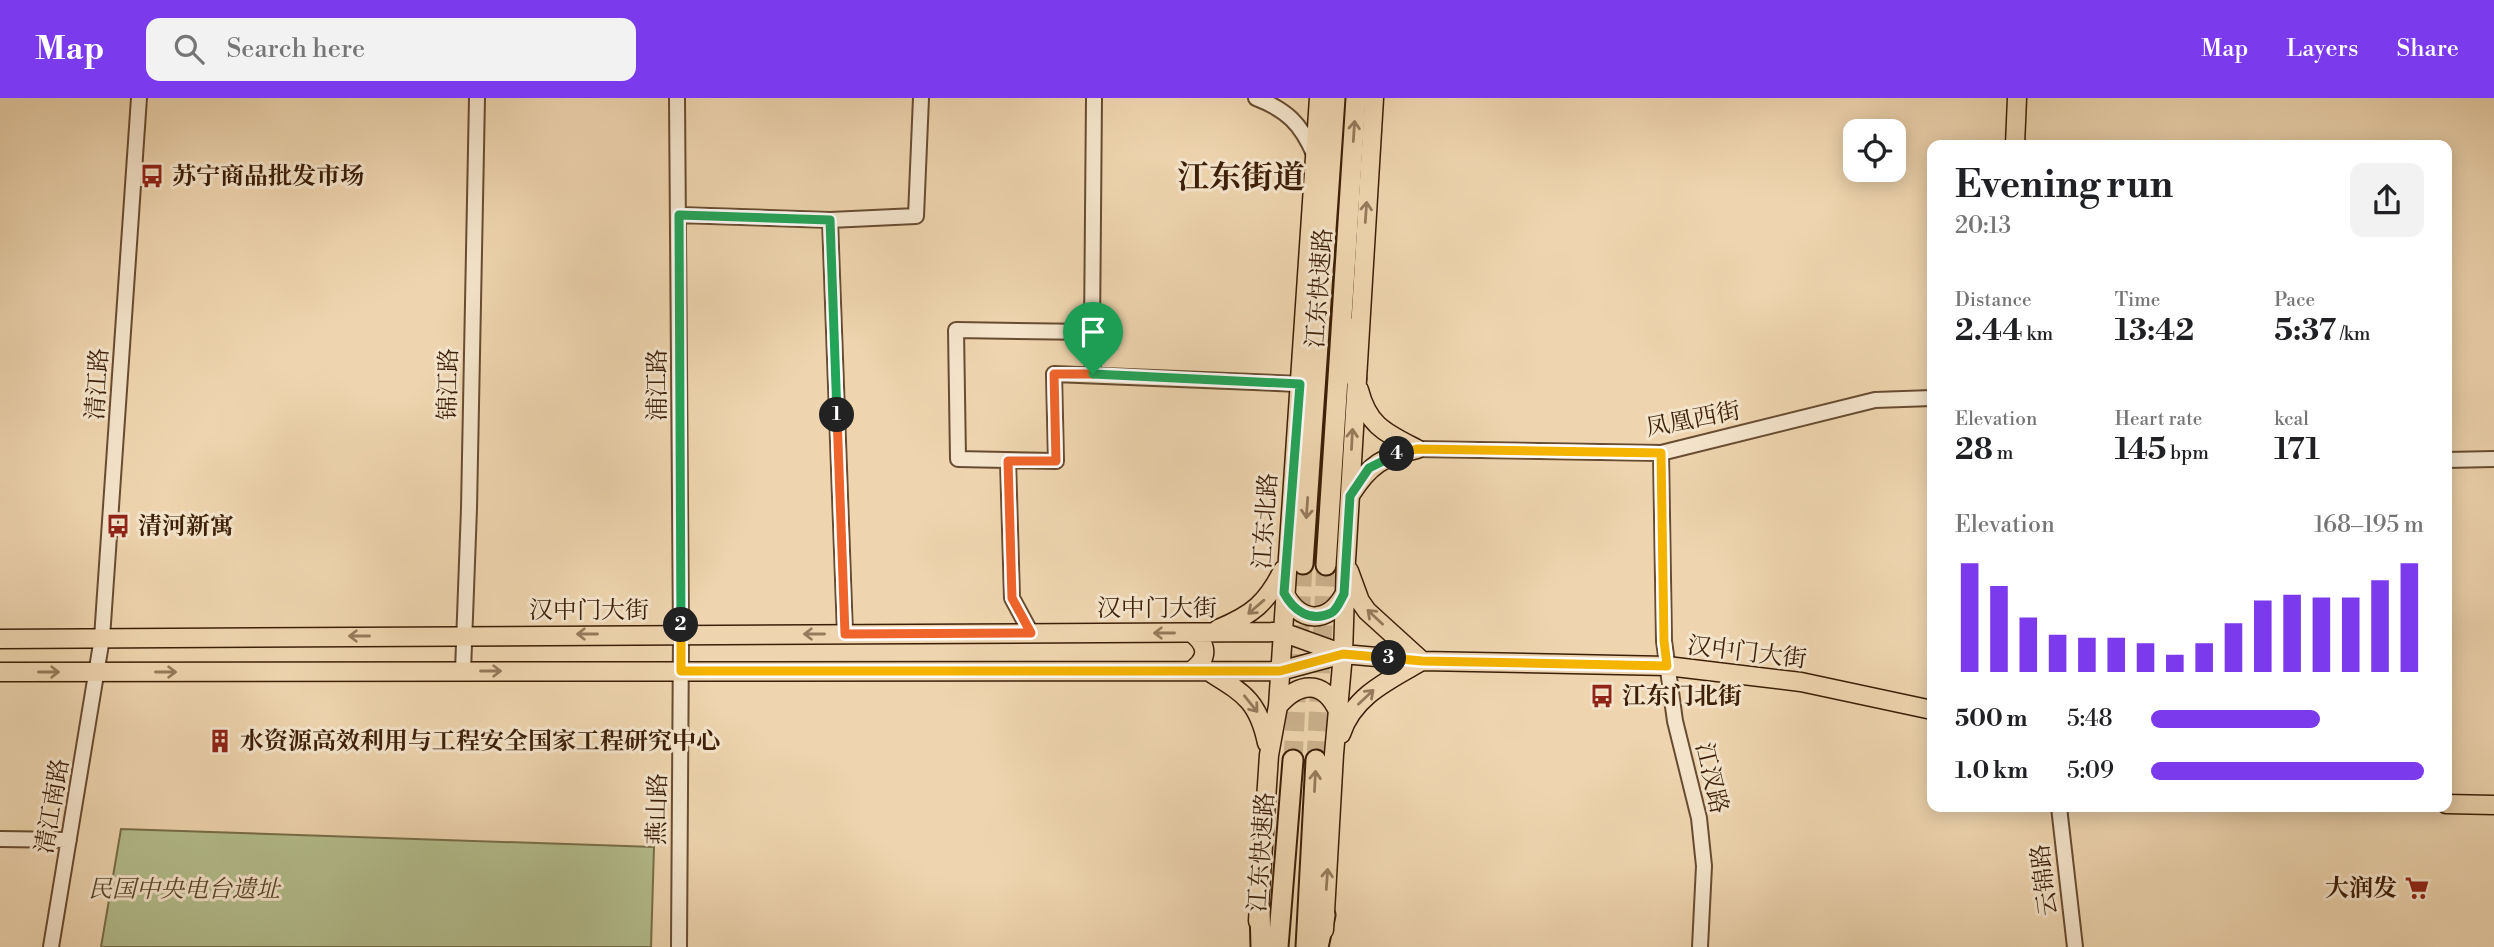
<!DOCTYPE html>
<meta charset="utf-8">
<style>
body{margin:0;font-family:"Libre Bodoni","Noto Serif SC",serif;background:#f2f2f2;color:#202124;height:100vh;display:flex;flex-direction:column;font-size:26px;white-space:nowrap}
*{box-sizing:border-box;margin:0}
p{font-size:23px;color:#757577}
.icon{flex:none;width:38px;height:38px;fill:none;stroke:currentColor;stroke-width:2;stroke-linecap:round;stroke-linejoin:round}
.map{position:relative;flex:1;overflow:hidden}
.drawer{position:absolute;left:1927px;top:42px;width:525px;height:672px;display:flex;flex-direction:column;background:#fff;border-radius:14px;box-shadow:0 4px 18px #0003}
.drawer>*{flex:none}
.controls{position:absolute;left:1843px;top:21px;display:grid;gap:14px}
.controls a{display:grid;place-items:center;width:63px;height:63px;border-radius:14px;background:#fff;box-shadow:0 4px 18px #0003;font-size:35px}
.pin{position:absolute;display:grid;place-items:center;width:60px;height:60px;color:#fff;margin:-72px -30px;border-radius:50% 50% 50% 0;rotate:-45deg;box-shadow:0 0 7px #0007}
.pin .icon{rotate:45deg}
.km{position:absolute;width:35px;height:35px;margin:-18px;border-radius:50%;background:#222;color:#fff;font-size:19px;line-height:35px;text-align:center}
.round{display:grid;place-items:center;flex:none;width:74px;height:74px;border-radius:14px;background:#f2f2f2}
.overview{display:flex;align-items:center;justify-content:space-between;height:119px;padding:0 28px}
h1{font-size:38px;font-weight:700;line-height:52px}
.metrics{display:grid;grid-template-columns:repeat(3,1fr);gap:10px;height:119px;padding:7px 28px}
.metrics div{display:grid;align-content:center}
.metrics b{font-size:30px;font-weight:700}
.metrics small{font-size:19px;font-weight:400}
.metrics p{font-size:19px}
.chart{height:196px;padding:14px 28px}
.chart p{display:flex;justify-content:space-between}
.chart svg{width:100%;height:126px;margin-top:7px;stroke:#7c3aed;stroke-width:6}
ul{padding:0 28px;list-style:none;font-size:23px}
li{display:grid;grid-template-columns:112px 84px 1fr;align-items:center;height:52px}
li i{height:18px;border-radius:9px;background:#7c3aed}
header{display:flex;align-items:center;gap:42px;box-sizing:border-box;height:98px;padding:0 35px;background:#7c3aed;color:#fff}
header strong{font-size:33px}
nav{display:flex;gap:38px;margin-inline-start:auto;font-size:24px}
.search{width:490px;height:63px;background:#f2f2f2;display:flex;align-items:center;gap:18px;box-sizing:border-box;padding:0 24px;border-radius:14px;color:#757577;font-size:26px}
.map>svg:first-child{display:block}
.green{fill:#b4be8e;stroke:#786e4a;stroke-width:2}
.lines{fill:none;stroke-linecap:round;stroke-linejoin:round}
.highway-tunnel{stroke:#cab18d;stroke-width:19;stroke-dasharray:19 10;stroke-linecap:butt}
.minor-casing{stroke:#684c31;stroke-width:18}
.major-casing{stroke:#3c1f07;stroke-width:21}
.highway-casing{stroke:#3c1f07;stroke-width:23}
.minor{stroke:#f4e4cb;stroke-width:14}
.major{stroke:#eed5af;stroke-width:18}
.highway{stroke:#eed5af;stroke-width:19}
.oneway{stroke:#957a5b}
.split-1-casing{stroke:#fff;stroke-width:14}
.split-2-casing{stroke:#fff;stroke-width:14}
.split-3-casing{stroke:#fff;stroke-width:14}
.split-4-casing{stroke:#fff;stroke-width:14}
.split-5-casing{stroke:#fff;stroke-width:14}
.split-1{stroke:#f0652b;stroke-width:9}
.split-2{stroke:#22a559;stroke-width:9}
.split-3{stroke:#f5b400;stroke-width:9}
.split-4{stroke:#f5b400;stroke-width:9}
.split-5{stroke:#22a559;stroke-width:9}
.labels{text-anchor:middle;stroke-width:6;stroke-linejoin:round;paint-order:stroke}
.poi-label{font-size:24px;font-weight:bold;fill:#3c1f07;stroke:#f4e4cb;text-anchor:start}
.street-label{font-size:24px;fill:#3c1f07;stroke:#f4e4cb}
.park-label{font-size:24px;font-style:italic;fill:#5a4729;stroke:#f4e4cb}
.district-label{font-size:32px;font-weight:bold;fill:#3c1f07;stroke:#f4e4cb}
</style>
<header>
<strong>Map</strong>
<div class="search"><svg class="icon" aria-label="search" viewBox="0 0 24 24"><circle cx="10" cy="10" r="6"/><path d="M15 15l6 6"/></svg>Search here</div>
<nav><a>Map</a><a>Layers</a><a>Share</a></nav>
</header>
<div class="map">
<svg width="2494" height="849" viewBox="0 0 2494 849">
<rect width="100%" height="100%" fill="#eed5af"/>
<filter id="stains"><feTurbulence type="fractalNoise" baseFrequency=".00286" numOctaves="4"/><feColorMatrix values="0 0 0 0 .2 0 0 0 0 .09 0 0 0 0 .02 0 0 0 .5 -.17"/></filter>
<radialGradient id="worn" r=".72"><stop offset=".6" stop-color="#630" stop-opacity="0"/><stop offset="1" stop-color="#630" stop-opacity=".3"/></radialGradient>
<path class="green" d="M121 731 654 749 651 849H101Z"/>
<g class="lines">
<path class="highway-tunnel" d="M1293 662 1303 466
M1316 662 1326 467"/>
<g class="minor-casing">
<path id="minor" d="M677 0 681 536 679 849
M1094 0 1092 234 956 232 958 361 1056 363 1054 276 1300 286
M1256 0C1287 12 1301 26 1314 56
M679 117 830 122 845 536
M830 122 916 118 921 0
M1092 234 1093 276
M1417 351 1661 355 1875 302 1932 300
M1661 355 1664 543 1675 623 1699 720 1704 768 1700 849
M2446 362 2494 361
M1008 363 1012 500 1031 535
M463 573 469 410 477 0
M2059 709 2075 849
M0 741 69 742
M51 849 102 540 139 0"/>
</g>
<g class="major-casing">
<path id="major" d="M2015 47 2017 0
M1359 292C1368 328 1386 335 1417 351
M1351 396C1370 366 1383 359 1417 351
M1284 494C1299 525 1327 527 1344 497
M1218 531C1252 517 1267 505 1283 472
M0 541 1282 534 1343 556 1422 563 1667 568 1801 584 1932 612
M1191 573C1208 561 1209 548 1192 535
M1208 573C1243 595 1258 602 1267 645
M0 574 1280 573 1343 556
M1278 608C1299 584 1323 581 1338 613
M1341 636C1353 598 1389 582 1422 563L1367 513 1360 503 1349 473
M2446 706 2494 707
M1258 823 1269 657 1278 608 1319 0
M1324 832 1334 656 1343 556 1346 463 1374 0"/>
</g>
<g class="highway-casing">
<path id="highway" d="M1351 230 1356 281
M1300 286 1308 247
M1303 466 1335 0
M1326 467 1356 0
M1260 811 1261 849
M1278 849 1293 662
M1306 849 1316 662
M1318 849 1325 817"/>
</g>
<use href="#minor" class="minor"/>
<use href="#major" class="major"/>
<use href="#highway" class="highway"/>
</g>
<defs><path id="oneway-shaft" d="M-6 0H5M1.5-3L5.5 0L1.5 3" fill="none" stroke-width="1.6" stroke-linecap="round" stroke-linejoin="round" transform="scale(1.75)"/></defs>
<g class="oneway">
<use href="#oneway-shaft" transform="translate(1354 33) rotate(-86)"/>
<use href="#oneway-shaft" transform="translate(1366 114) rotate(-86)"/>
<use href="#oneway-shaft" transform="translate(1352 341) rotate(-87)"/>
<use href="#oneway-shaft" transform="translate(1307 410) rotate(94)"/>
<use href="#oneway-shaft" transform="translate(1256 509) rotate(139)"/>
<use href="#oneway-shaft" transform="translate(1375 519) rotate(-137)"/>
<use href="#oneway-shaft" transform="translate(1164 535) rotate(180)"/>
<use href="#oneway-shaft" transform="translate(587 536) rotate(180)"/>
<use href="#oneway-shaft" transform="translate(814 536) rotate(180)"/>
<use href="#oneway-shaft" transform="translate(359 538) rotate(180)"/>
<use href="#oneway-shaft" transform="translate(491 573)"/>
<use href="#oneway-shaft" transform="translate(49 574)"/>
<use href="#oneway-shaft" transform="translate(166 574)"/>
<use href="#oneway-shaft" transform="translate(1366 599) rotate(-43)"/>
<use href="#oneway-shaft" transform="translate(1251 606) rotate(51)"/>
<use href="#oneway-shaft" transform="translate(1315 683) rotate(-87)"/>
<use href="#oneway-shaft" transform="translate(1327 781) rotate(-86)"/>
</g>
<g class="lines">
<g class="split-1-casing">
<path id="split-1" d="M837 317 845 536 1031 535 1012 500 1008 363H1056L1054 276H1093"/>
</g>
<g class="split-2-casing">
<path id="split-2" d="M681 527 679 117 830 122 837 317"/>
</g>
<g class="split-3-casing">
<path id="split-3" d="M681 527V573H1280L1343 556 1389 560"/>
</g>
<g class="split-4-casing">
<path id="split-4" d="M1389 560 1422 563 1667 568 1664 543 1661 355 1417 351 1397 356"/>
</g>
<g class="split-5-casing">
<path id="split-5" d="M1093 276 1300 286 1284 495C1293 512 1310 525 1331 515 1337 512 1340 503 1344 496L1350 398 1369 370 1397 356"/>
</g>
<use href="#split-1" class="split-1"/>
<use href="#split-2" class="split-2"/>
<use href="#split-3" class="split-3"/>
<use href="#split-4" class="split-4"/>
<use href="#split-5" class="split-5"/>
</g>
<defs>
<g id="bus-bare" transform="scale(1.89)"><path d="M-5-6H5V4H4V6H2V4H-2V6H-4V4H-5ZM-3.5-4V0h7V-4ZM-3.5 1.2v1.5H-2V1.2ZM2 1.2v1.5H3.5V1.2Z" fill="#8f2418" stroke="#f4e4cb" stroke-width="2.5" paint-order="stroke"/></g>
<g id="building-bare" transform="scale(1.89)"><path d="M-4-6H4V6H1V3H-1V6H-4ZM-2.5-4.3h1.7v1.8h-1.7ZM.8-4.3h1.7v1.8H.8ZM-2.5-1h1.7V.8h-1.7ZM.8-1h1.7V.8H.8Z" fill="#8f2418" stroke="#f4e4cb" stroke-width="2.5" paint-order="stroke"/></g>
<g id="supermarket-bare" transform="scale(1.89)"><path d="M-6-5.5h2.5l.6 2H6L4.5 2H-2.5L-4.4-4H-6ZM-1.5 3.2a1.3 1.3 0 1 0 .1 0ZM3 3.2a1.3 1.3 0 1 0 .1 0Z" fill="#8f2418" stroke="#f4e4cb" stroke-width="2.5" paint-order="stroke"/></g>
</defs>
<g fill-rule="evenodd">
<use href="#bus-bare" x="152" y="78"/>
<use href="#bus-bare" x="118" y="428"/>
<use href="#bus-bare" x="1602" y="598"/>
<use href="#building-bare" x="220" y="643"/>
<use href="#supermarket-bare" x="2417" y="790"/>
</g>
<g class="labels">
<g class="poi-label">
<text x="172" y="86">苏宁商品批发市场</text>
<text x="138" y="436">清河新寓</text>
<text x="1622" y="606">江东门北街</text>
<text x="240" y="651">水资源高效利用与工程安全国家工程研究中心</text>
<text x="2397" y="798" text-anchor="end">大润发</text>
</g>
<g class="street-label">
<text transform="translate(1319 190) rotate(-86)" y="8">江东快速路</text>
<text transform="translate(97 286) rotate(-86)" y="8">清江路</text>
<text transform="translate(448 286) rotate(-89)" y="8">锦江路</text>
<text transform="translate(657 287) rotate(-90)" y="8">浦江路</text>
<text transform="translate(1693 321) rotate(-11)" y="8">凤凰西街</text>
<text transform="translate(1265 423) rotate(-86)" y="8">江东北路</text>
<text x="1157" y="518">汉中门大街</text>
<text x="589" y="520">汉中门大街</text>
<text transform="translate(1747 554) rotate(7)" y="8">汉中门大街</text>
<text transform="translate(1712 680) rotate(77)" y="8">江汊路</text>
<text transform="translate(52 708) rotate(-80)" y="8">清江南路</text>
<text transform="translate(657 711) rotate(-89)" y="8">燕山路</text>
<text transform="translate(1261 754) rotate(-86)" y="8">江东快速路</text>
<text transform="translate(2044 782) rotate(-97)" y="8">云锦路</text>
</g>
<g class="park-label">
<text x="184" y="799">民国中央电台遗址</text>
</g>
<g class="district-label">
<text x="1241" y="90">江东街道</text>
</g>
</g>
<rect width="100%" height="100%" filter="url(#stains)"/>
<rect width="100%" height="100%" fill="url(#worn)"/>
</svg>
<div class="controls">
<a><svg class="icon" aria-label="locate" viewBox="0 0 24 24"><circle cx="12" cy="12" r="6"/><path d="M12 2v4M12 18v4M2 12h4M18 12h4"/></svg></a>
</div>
<div class="pin" style="left:1093px;top:276px;background:#1e9e55"><svg class="icon" aria-label="arrive" viewBox="0 0 24 24"><path d="M6 21V4h12l-3 4 3 4H6"/></svg></div>
<b class="km" style="left:837px;top:317px">1</b>
<b class="km" style="left:681px;top:527px">2</b>
<b class="km" style="left:1389px;top:560px">3</b>
<b class="km" style="left:1397px;top:356px">4</b>
<section class="drawer">
<div class="overview"><div><h1>Evening run</h1><p>20:13</p></div><a class="round"><svg class="icon" aria-label="share" viewBox="0 0 24 24"><path d="M12 15V3M7 8l5-5 5 5M5 13v7h14v-7"/></svg></a></div>
<div class="metrics">
<div><p>Distance</p><b>2.44<small> km</small></b></div>
<div><p>Time</p><b>13:42</b></div>
<div><p>Pace</p><b>5:37<small> /km</small></b></div>
</div>
<div class="metrics">
<div><p>Elevation</p><b>28<small> m</small></b></div>
<div><p>Heart rate</p><b>145<small> bpm</small></b></div>
<div><p>kcal</p><b>171</b></div>
</div>
<div class="chart"><p><span>Elevation</span>168–195 m</p>
<svg viewBox="0 0 160 44" preserveAspectRatio="none"><path d="M5 44V6M15 44V14M25 44V25M35 44V31M45 44V32M55 44V32M65 44V34M75 44V38M85 44V34M95 44V27M105 44V19M115 44V17M125 44V18M135 44V18M145 44V12M155 44V6"/></svg>
</div>
<ul>
<li><b>500 m</b>5:48<i style="width:62%"></i></li>
<li><b>1.0 km</b>5:09<i style="width:100%"></i></li>
</ul>
</section>
</div>
